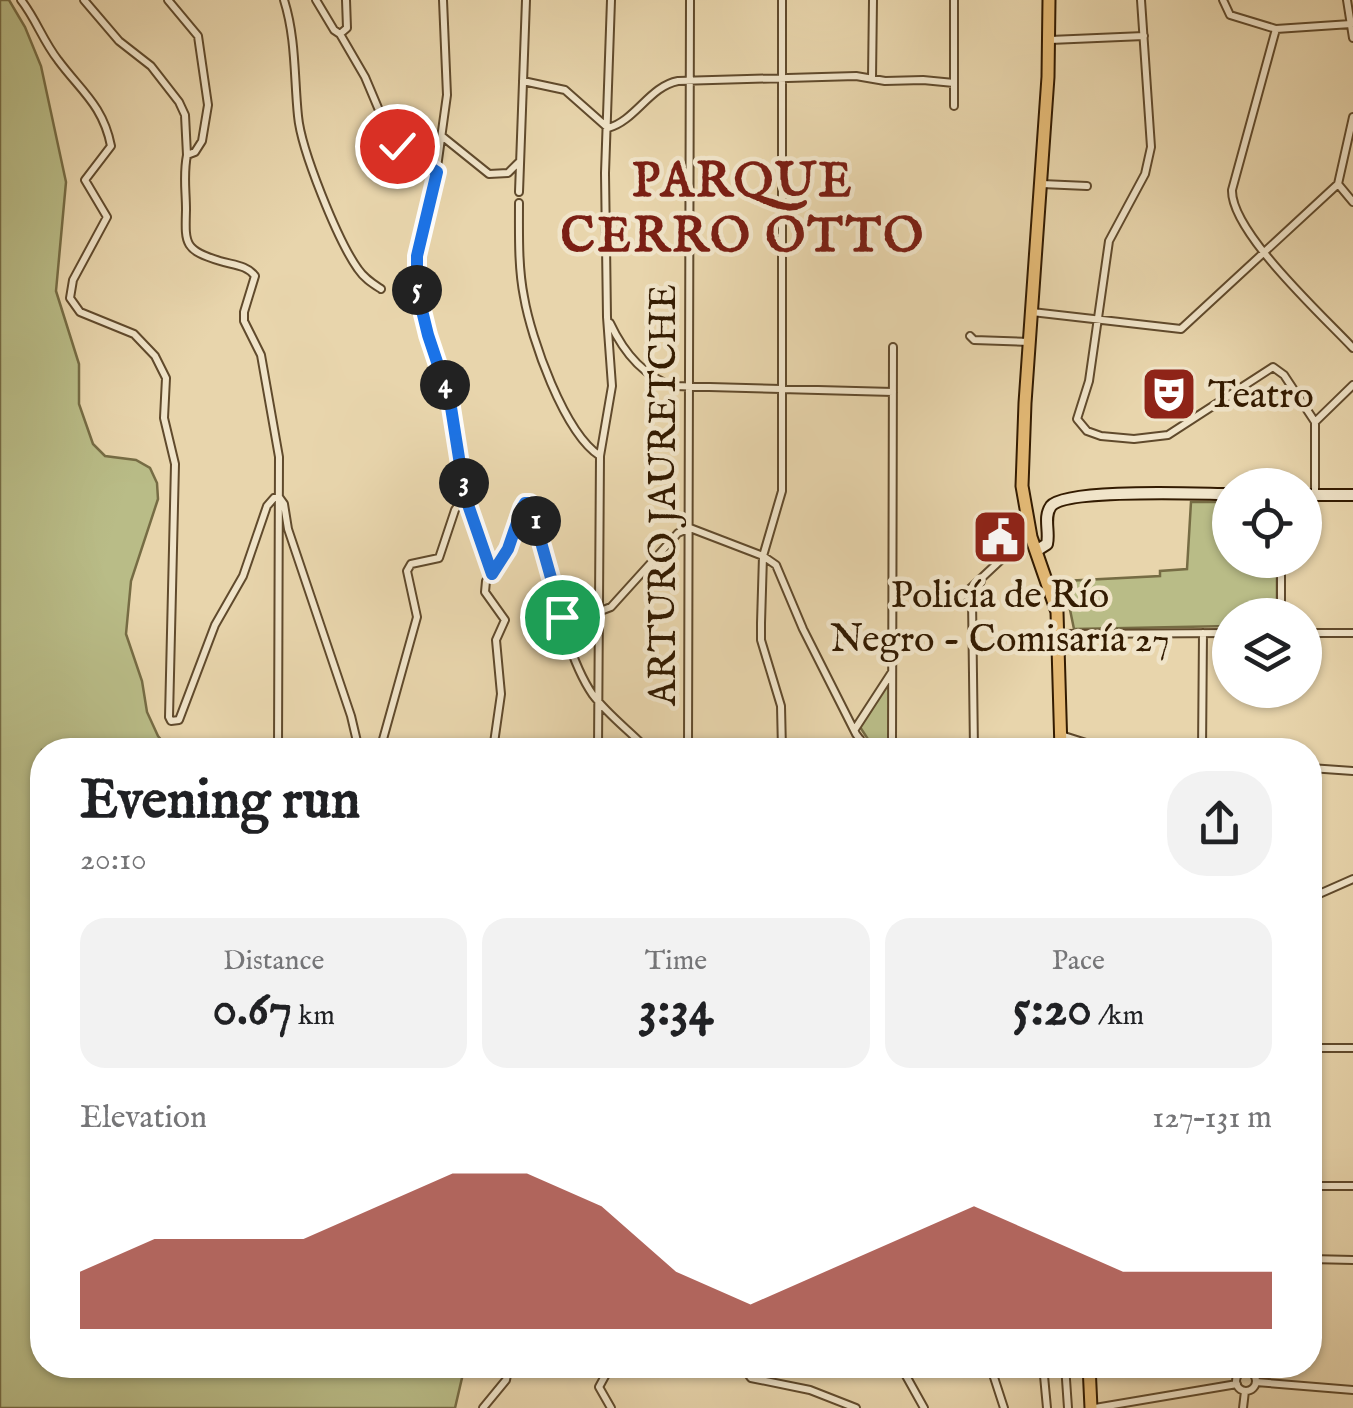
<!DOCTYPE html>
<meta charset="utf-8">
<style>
body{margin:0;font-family:"IM FELL English",serif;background:#f2f2f2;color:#202124;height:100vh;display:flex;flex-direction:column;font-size:38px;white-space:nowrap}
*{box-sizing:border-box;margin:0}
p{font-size:32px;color:#757577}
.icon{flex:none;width:55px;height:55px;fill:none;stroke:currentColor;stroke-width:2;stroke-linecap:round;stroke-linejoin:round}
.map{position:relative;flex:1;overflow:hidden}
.sheet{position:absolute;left:30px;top:738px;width:1292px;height:640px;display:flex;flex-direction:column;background:#fff;border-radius:40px;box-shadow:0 2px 8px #0004}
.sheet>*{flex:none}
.tools{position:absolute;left:1212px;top:468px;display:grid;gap:20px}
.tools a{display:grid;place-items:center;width:110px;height:110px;border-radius:50%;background:#fff;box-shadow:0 2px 8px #0004;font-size:50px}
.pin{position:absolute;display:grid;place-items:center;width:85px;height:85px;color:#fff;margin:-42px;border:5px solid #fff;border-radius:50%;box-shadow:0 2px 10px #0007}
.km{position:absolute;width:50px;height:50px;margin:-25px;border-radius:50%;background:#222;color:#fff;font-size:28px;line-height:50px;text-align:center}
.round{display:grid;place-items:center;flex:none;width:105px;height:105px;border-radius:40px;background:#f2f2f2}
.summary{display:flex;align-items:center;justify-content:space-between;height:170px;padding:0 50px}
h1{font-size:55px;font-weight:700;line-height:75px}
.figures{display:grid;grid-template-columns:repeat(3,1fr);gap:15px;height:170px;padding:10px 50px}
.figures div{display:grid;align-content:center;border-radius:25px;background:#f2f2f2;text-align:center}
.figures b{font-size:50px;font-weight:700}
.figures small{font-size:28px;font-weight:400}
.figures p{font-size:28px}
.chart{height:280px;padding:20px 50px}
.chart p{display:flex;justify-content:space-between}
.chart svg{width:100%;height:180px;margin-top:10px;fill:#8f2418;opacity:.7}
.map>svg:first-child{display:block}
.green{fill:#b9bc87;stroke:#766c44;stroke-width:2.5}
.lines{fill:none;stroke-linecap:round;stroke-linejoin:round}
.street-casing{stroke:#604a2c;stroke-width:10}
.secondary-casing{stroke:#331b01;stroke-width:14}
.primary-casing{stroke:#331b01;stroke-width:15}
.street{stroke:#f0e4c9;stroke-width:6}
.secondary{stroke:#f0e4c9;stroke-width:10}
.primary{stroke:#e4ba76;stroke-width:11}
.route-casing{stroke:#fff;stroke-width:20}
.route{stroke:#1a73e8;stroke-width:12}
.labels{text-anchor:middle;stroke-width:9;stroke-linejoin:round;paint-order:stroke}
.poi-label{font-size:38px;fill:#331b01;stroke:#f0e4c9;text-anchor:start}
.street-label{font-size:38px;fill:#331b01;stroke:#f0e4c9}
.district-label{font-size:48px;font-weight:bold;letter-spacing:2.5px;fill:#7a1f14;stroke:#f0e4c9}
</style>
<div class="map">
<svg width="1353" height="1408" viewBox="0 0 1353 1408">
<rect width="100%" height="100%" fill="#e8d5ac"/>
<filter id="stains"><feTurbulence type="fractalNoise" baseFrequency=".002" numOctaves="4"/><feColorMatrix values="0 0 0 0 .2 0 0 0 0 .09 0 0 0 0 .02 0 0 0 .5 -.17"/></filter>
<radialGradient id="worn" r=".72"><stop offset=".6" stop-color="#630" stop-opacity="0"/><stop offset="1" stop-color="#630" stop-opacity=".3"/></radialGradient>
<path class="green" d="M0 0H9L25 27 41 66 66 182 56 291 79 364V404L93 444 105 456 136 460 150 468 157 483 158 499 131 581 126 634 142 681 147 712 158 736 170 750H42V1365H465L455 1408H0Z
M1191 502H1230V560H1277V615H1230V626L1074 629 1064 581 1160 576V571L1187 569Z
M887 682H890L891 750H875L860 727Z"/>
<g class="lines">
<g class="street-casing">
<path id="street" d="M21 0C36 19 43 41 58 60 80 90 103 105 111 146L85 180 107 217 73 280 70 298 80 312 134 334 155 356 166 378 164 418 175 464 169 717 171 721 179 720 215 625 243 576 267 506 274 498 279 497 284 504 288 529 351 716 359 750
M84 0 119 41 151 66 179 102 185 115 187 155 195 152 202 141 208 105 198 36 168 0
M284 0C296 38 294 77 298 116 301 150 338 241 358 269 364 278 372 283 381 289
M316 0 334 30 340 34 347 28 346 0
M443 0 447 95 434 189 417 256V290L427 335 450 401 465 496 493 574 486 581 485 592 505 620 496 640 501 694 493 750
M782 0V491L763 556 761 623V640L781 706 782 750
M1141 0 1151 147 1145 174 1109 241 1089 381 1077 419 1087 431 1101 436 1134 439 1168 435 1273 367 1284 375 1315 422V495
M1223 0 1230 15 1276 29 1351 24
M1347 0 1353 38
M1276 29 1232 190C1231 232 1323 316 1353 348
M340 34 365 77 392 141 419 163 437 172
M1050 40 1144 36
M872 78 873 0
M523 81 565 90 608 128C635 121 650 86 678 81L856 76 885 81 923 80 954 83
M954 106V0
M1353 117 1338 184 1353 202
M443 137 489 174 508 173 518 163
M187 155C183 175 186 190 186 210 185 244 184 250 220 261 233 265 247 265 255 276L244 312V321L261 355 279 457 278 750
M1042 184 1087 186
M519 192 526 0
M519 203C519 234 518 267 524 297 531 338 564 433 600 456
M1032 312 1181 329 1338 184
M610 323C623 351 643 376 673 386L893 392
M970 336 974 340 1029 342
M1315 422 1353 385
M493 574 508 549 522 509 525 503H530C547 557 562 651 593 695 608 715 631 732 648 750
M957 601 1021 541 1029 537
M598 612 611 607 678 533 690 528 763 556 776 565 803 629 856 734 868 750
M1281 615V560
M1305 633H1353
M1060 634 1230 633
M855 729 892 672
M1061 735 1108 750
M380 750 417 617 407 571 411 564 439 558 455 510 465 496
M598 750 600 456 612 386 607 317 605 173 611 0
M688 750 690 0
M850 750 860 739
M892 750 893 347
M974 750 972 600 981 581
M1202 750 1203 633
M1310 768 1353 771
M1310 898 1353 879
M1310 1048H1353
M1310 1186H1353
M1310 1259 1353 1260
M745 1365V1370L751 1378 810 1390 856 1408
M900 1365 924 1408
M990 1365 1004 1408
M1043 1365 1047 1408
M1065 1365 1068 1408
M1236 1381a10 10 0 1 1 20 0a10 10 0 1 1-20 0Z
M1256 1382 1353 1390
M483 1408 506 1380 509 1365
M611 1408 599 1387 611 1365
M1095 1408 1237 1384
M1243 1408 1245 1391"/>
</g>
<g class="secondary-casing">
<path id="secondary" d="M1305 495H1353
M1036 551 1047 544C1050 532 1043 517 1051 506 1066 488 1201 494 1230 494"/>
</g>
<g class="primary-casing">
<path id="primary" d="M1049 0 1048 77 1025 403 1022 486 1031 537 1057 612 1061 750
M1089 1365 1091 1408"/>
</g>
<use href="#street" class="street"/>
<use href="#secondary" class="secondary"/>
<use href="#primary" class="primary"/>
</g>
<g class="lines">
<g class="route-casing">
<path id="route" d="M397 146 437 172 417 256V290L428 335 450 401 465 496 492 574 508 549 522 508 525 503H530L562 617"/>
</g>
<use href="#route" class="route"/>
</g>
<defs>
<g id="theatre-square" transform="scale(2.875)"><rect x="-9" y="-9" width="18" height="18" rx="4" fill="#8f2418" stroke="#f0e4c9"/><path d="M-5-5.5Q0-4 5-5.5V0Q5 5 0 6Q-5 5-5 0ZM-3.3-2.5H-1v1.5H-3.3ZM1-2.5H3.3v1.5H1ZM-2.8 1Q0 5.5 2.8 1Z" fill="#fff"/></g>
<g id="civic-square" transform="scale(2.875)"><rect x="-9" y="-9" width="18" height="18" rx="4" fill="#8f2418" stroke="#f0e4c9"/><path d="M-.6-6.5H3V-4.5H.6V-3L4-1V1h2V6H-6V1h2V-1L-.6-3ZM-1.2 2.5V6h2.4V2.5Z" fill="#fff"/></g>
</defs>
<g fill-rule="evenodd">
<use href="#theatre-square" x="1169" y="394"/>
<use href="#civic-square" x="1000" y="537"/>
</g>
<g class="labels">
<g class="poi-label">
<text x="1208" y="407">Teatro</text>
<text x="1000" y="607" text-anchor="middle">Policía de Río<tspan x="1000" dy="44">Negro - Comisaría 27</tspan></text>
</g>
<g class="street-label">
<text transform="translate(662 495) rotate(-90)" y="13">ARTURO JAURETCHE</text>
</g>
<g class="district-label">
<text x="743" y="196">PARQUE<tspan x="743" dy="55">CERRO OTTO</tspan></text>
</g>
</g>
<rect width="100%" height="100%" filter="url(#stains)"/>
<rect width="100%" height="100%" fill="url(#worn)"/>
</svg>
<div class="tools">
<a><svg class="icon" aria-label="locate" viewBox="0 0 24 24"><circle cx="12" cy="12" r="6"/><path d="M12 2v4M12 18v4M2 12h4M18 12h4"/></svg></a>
<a><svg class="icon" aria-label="layers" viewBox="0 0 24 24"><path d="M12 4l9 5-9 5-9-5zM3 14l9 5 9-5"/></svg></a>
</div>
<div class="pin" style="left:562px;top:617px;background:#1e9e55"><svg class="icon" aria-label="arrive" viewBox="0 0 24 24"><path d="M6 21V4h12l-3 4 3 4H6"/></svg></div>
<div class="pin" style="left:397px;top:146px;background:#d93025"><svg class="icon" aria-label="check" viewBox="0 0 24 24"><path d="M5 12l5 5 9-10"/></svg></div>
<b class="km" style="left:536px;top:521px">1</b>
<b class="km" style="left:464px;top:483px">3</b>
<b class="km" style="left:445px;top:385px">4</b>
<b class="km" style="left:417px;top:290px">5</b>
<section class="sheet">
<div class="summary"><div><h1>Evening run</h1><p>20:10</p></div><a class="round"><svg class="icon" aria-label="share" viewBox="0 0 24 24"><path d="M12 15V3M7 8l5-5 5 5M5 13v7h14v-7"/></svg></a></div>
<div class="figures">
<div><p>Distance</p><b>0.67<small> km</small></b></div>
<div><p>Time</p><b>3:34</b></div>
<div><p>Pace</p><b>5:20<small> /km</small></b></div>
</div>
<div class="chart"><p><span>Elevation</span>127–131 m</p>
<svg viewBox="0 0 160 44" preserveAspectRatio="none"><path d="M0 44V30L10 22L20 22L30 22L40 14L50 6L60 6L70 14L80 30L90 38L100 30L110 22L120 14L130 22L140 30L150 30L160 30V44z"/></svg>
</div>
</section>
</div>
